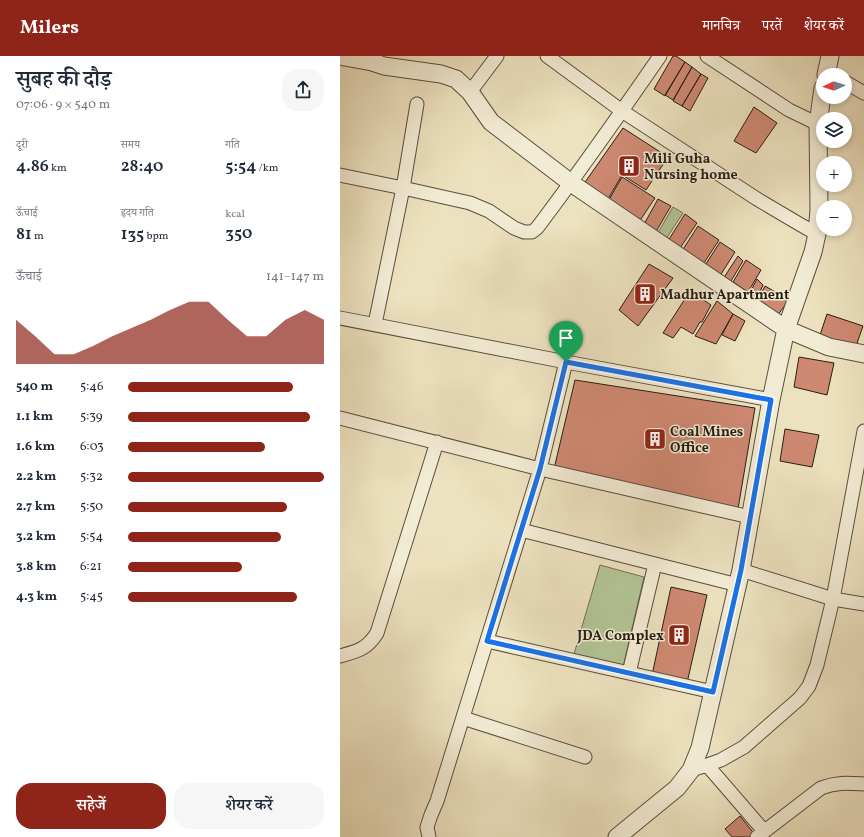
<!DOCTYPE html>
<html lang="hi">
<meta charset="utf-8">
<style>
body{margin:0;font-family:Vollkorn,"Noto Serif Devanagari",serif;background:#f6f6f7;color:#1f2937;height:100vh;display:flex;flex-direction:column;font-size:15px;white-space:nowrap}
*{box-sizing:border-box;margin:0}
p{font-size:13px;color:#747a83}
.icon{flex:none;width:22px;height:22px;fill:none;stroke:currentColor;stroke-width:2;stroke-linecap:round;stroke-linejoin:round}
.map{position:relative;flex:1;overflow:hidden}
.sheet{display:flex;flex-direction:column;background:#fff;width:340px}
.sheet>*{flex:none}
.needle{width:26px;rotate:267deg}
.fabs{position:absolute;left:476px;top:12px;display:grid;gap:8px}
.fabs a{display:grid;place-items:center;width:36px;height:36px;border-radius:50%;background:#fff;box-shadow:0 2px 6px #0003;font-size:20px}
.pin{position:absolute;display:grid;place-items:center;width:34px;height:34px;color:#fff;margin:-41px -17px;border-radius:50% 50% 50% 0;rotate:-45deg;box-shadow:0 0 4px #0007}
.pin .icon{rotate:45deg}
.round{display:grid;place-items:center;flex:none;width:42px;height:42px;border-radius:16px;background:#f6f6f7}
.headline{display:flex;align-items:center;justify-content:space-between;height:68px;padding:0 16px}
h1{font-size:22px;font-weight:600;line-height:30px}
.stats{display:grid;grid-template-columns:repeat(3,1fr);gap:6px;height:68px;padding:4px 16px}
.stats div{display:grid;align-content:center}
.stats b{font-size:17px;font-weight:600}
.stats small{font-size:11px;font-weight:400}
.stats p{font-size:11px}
.chart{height:112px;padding:8px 16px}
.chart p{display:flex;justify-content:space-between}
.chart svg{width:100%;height:72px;margin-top:4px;fill:#8f2418;opacity:.7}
.cta{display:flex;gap:8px;margin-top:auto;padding:8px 16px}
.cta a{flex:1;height:46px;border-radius:16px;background:#8f2418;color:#fff;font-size:16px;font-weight:600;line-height:46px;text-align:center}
.cta a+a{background:#f6f6f7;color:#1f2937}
ul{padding:0 16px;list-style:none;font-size:13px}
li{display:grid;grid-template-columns:64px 48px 1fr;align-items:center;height:30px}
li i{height:10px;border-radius:5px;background:#8f2418}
header{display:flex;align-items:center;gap:24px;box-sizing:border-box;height:56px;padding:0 20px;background:#8f2418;color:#fff}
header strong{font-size:19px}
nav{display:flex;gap:22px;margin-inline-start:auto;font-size:14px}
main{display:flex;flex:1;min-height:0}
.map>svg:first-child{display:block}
.green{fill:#b3c496;stroke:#6d7155}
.building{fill:#ce8972;stroke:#271e14}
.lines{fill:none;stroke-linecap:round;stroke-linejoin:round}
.minor-casing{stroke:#584f3f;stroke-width:15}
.tertiary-casing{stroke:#584f3f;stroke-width:19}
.minor{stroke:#f3ecd5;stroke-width:13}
.tertiary{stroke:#f3ecd5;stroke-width:17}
.route-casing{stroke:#fff;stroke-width:8}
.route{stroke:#1a73e8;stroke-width:5}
.labels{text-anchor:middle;stroke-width:3;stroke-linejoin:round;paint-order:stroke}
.poi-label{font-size:14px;font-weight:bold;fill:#271e14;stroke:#f3ecd5;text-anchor:start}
</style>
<header>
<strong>Milers</strong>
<nav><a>मानचित्र</a><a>परतें</a><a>शेयर करें</a></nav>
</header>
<main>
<section class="sheet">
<div class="headline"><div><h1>सुबह की दौड़</h1><p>07:06 · 9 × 540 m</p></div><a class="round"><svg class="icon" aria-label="share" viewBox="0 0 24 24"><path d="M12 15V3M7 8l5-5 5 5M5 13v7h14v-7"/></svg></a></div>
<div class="stats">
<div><p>दूरी</p><b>4.86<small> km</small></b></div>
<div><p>समय</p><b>28:40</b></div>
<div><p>गति</p><b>5:54<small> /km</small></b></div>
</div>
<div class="stats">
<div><p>ऊँचाई</p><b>81<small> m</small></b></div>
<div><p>हृदय गति</p><b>135<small> bpm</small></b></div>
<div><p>kcal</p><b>350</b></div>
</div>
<div class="chart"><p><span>ऊँचाई</span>141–147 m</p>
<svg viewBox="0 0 160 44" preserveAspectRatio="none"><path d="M0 44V17L10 27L20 38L30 38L40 33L50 27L60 22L70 17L80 11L90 6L100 6L110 17L120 27L130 27L140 17L150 11L160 17V44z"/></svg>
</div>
<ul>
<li><b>540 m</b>5:46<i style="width:84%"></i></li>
<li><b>1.1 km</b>5:39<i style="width:93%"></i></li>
<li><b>1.6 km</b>6:03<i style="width:70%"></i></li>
<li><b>2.2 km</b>5:32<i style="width:100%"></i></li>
<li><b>2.7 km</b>5:50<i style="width:81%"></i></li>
<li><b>3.2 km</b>5:54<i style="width:78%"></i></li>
<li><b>3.8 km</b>6:21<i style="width:58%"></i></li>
<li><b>4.3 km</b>5:45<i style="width:86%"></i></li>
</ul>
<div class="cta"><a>सहेजें</a><a>शेयर करें</a></div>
</section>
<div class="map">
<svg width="524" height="781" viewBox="0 0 524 781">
<rect width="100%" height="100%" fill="#ede2bf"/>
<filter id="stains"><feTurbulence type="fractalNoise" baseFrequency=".005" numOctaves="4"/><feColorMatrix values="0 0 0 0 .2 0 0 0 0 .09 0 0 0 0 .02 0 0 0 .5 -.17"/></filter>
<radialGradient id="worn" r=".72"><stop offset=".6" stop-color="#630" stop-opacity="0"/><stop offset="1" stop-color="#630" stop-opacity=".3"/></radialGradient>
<path class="green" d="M333 151 343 157 324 186 316 180Z
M260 509 304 521 283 611 234 598Z"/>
<path class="building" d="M333 0H336L345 6 325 40 314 33Z
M345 6 352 11 333 44 325 39Z
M352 11 361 18 342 50 333 45Z
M361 18 368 22 350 55 342 50Z
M414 51 437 67 416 97 394 85Z
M283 72 328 101 306 134 282 119 265 148 241 132Z
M282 121 315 142 297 169 266 149Z
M318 143 331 150 314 179 302 172Z
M345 158 357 167 338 195 326 188Z
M358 170 379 184 362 210 340 198Z
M380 186 395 196 378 223 364 211Z
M398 200 403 205 391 225 381 226Z
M406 204 421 214 408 236 393 226Z
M309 208 333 222 298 270 279 254Z
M417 223 423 229 416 245 408 240Z
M425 230 449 244 437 260 417 246Z
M350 235 371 249 362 266H360L353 278 341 271 333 282 323 277Z
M377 245 393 258 376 288 355 280Z
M393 258 405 265 395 285 382 279Z
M487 258 523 270 515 293 479 282Z
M459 301 494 307 487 339 454 331Z
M235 324 415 352 398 453 214 413Z
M445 373 479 379 472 411 440 405Z
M331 531 367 539 347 627 312 619Z
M400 760 416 780 414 781H392L385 773Z"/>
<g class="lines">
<g class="minor-casing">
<path id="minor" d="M207 0 282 55 417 143 461 169 477 178
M367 0 449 54 478 68
M505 26 524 37
M130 36 157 0
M0 119 63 132 130 147 149 155 174 172 184 176H192L197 172C240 115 280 58 320 0
M0 262 226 306 431 344
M35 268 63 132 77 48
M0 362 200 413 410 461
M181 474 398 529
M401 514 493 543 524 548
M147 585 373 636
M0 600C18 595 27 593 37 577L97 386
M289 617 315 508
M123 662 245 701
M367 709 424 775
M351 714 367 709 381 704 404 691 460 642 469 630 477 609 493 543 524 375
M89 781 87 771 91 759 97 745 200 413 226 306
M417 781 481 732C497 726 507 727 524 728"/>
</g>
<g class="tertiary-casing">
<path id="tertiary" d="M0 0 32 6 44 10 101 18 116 23 130 36 151 66 231 127 446 273 489 291 524 298
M486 19 490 0
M277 781 337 732 351 714 360 692 401 514 431 344 446 273 473 196 477 178 479 154 478 68 483 32"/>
</g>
<use href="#minor" class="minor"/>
<use href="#tertiary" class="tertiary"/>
</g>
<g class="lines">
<g class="route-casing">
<path id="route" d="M226 306 431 344 401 514 373 636 147 585 200 413Z"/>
</g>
<use href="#route" class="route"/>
</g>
<defs>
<g id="building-square" transform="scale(1.15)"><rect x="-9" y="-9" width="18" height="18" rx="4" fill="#8f2418" stroke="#f3ecd5"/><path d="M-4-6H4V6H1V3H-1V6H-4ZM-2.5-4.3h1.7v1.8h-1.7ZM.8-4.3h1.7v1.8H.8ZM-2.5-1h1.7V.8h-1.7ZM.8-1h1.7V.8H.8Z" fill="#fff"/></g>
</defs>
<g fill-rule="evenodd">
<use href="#building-square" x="289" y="110"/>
<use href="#building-square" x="305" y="238"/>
<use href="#building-square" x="315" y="383"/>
<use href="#building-square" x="339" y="579"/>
</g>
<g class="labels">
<g class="poi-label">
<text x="304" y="107">Mili Guha<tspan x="304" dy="16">Nursing home</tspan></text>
<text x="320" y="243">Madhur Apartment</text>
<text x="330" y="380">Coal Mines<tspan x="330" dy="16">Office</tspan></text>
<text x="324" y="584" text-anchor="end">JDA Complex</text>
</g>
</g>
<rect width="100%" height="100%" filter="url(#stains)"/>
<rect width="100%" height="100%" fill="url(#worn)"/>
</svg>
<div class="fabs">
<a><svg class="needle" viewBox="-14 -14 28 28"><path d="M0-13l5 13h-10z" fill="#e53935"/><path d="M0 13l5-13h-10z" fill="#747a83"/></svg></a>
<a><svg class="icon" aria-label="layers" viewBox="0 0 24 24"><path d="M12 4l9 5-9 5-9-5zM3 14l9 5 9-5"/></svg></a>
<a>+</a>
<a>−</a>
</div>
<div class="pin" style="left:226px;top:306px;background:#1e9e55"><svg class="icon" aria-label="arrive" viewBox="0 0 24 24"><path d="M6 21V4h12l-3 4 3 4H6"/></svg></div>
</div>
</main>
